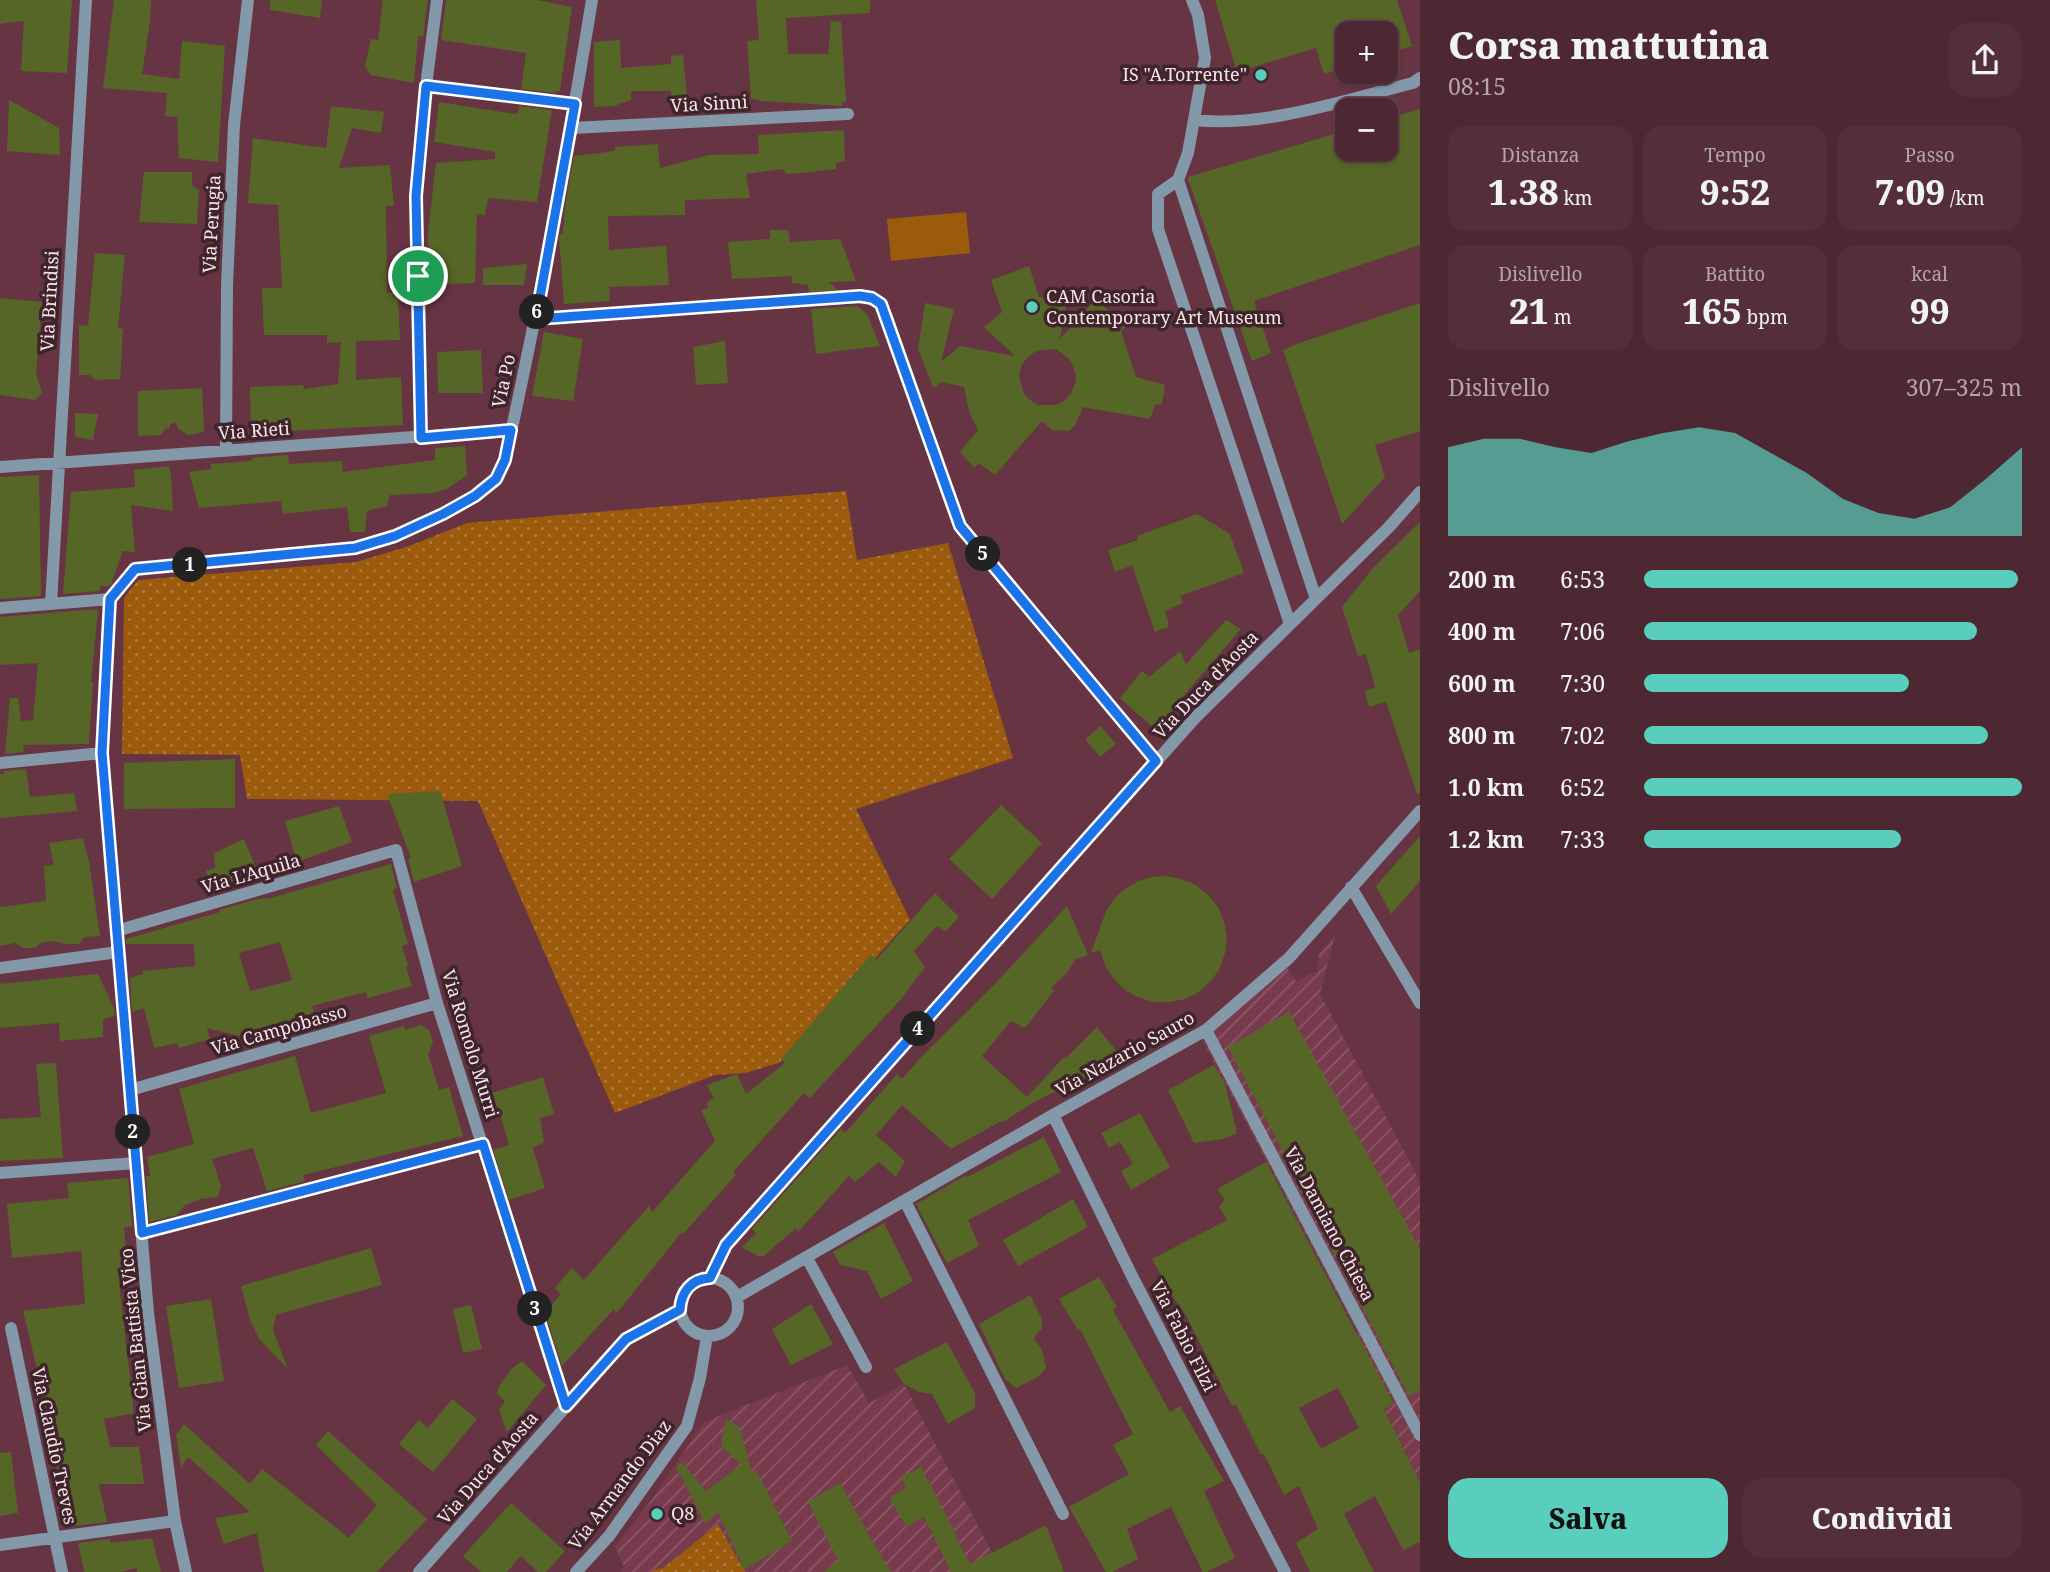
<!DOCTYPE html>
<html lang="it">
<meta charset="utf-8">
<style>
body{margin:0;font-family:"Noto Serif",serif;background:#542f3a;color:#f1f3f6;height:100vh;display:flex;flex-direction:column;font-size:26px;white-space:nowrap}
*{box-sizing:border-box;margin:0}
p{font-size:23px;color:#b3a5ac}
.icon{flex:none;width:38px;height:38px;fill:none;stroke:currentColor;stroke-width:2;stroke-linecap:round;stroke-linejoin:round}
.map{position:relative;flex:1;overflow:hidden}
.details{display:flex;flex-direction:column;background:#4d2732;width:630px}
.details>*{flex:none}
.buttons{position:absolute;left:1335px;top:21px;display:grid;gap:14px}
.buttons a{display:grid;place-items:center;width:63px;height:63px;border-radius:14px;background:#4d2732;box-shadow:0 2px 5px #0004,0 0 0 2px #64444d;font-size:35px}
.pin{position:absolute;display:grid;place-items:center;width:60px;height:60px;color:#fff;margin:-30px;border:4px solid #fff;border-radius:50%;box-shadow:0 2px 7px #0007}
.km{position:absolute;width:35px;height:35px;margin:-18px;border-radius:50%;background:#222;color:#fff;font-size:19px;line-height:35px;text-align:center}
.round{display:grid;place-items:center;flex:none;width:74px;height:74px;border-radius:21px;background:#542f3a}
.headline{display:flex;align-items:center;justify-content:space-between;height:119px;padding:0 28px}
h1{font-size:38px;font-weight:800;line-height:52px}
.figures{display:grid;grid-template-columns:repeat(3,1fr);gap:10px;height:119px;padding:7px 28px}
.figures div{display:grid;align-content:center;border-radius:18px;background:#542f3a;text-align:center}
.figures b{font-size:35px;font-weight:800}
.figures small{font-size:19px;font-weight:400}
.figures p{font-size:19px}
.chart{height:196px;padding:14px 28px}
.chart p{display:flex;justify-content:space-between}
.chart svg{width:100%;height:126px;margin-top:7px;fill:#5acebc;opacity:.7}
.action{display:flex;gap:14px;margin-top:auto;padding:14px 28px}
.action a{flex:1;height:80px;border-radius:21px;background:#5acebc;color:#111;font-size:28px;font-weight:800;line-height:80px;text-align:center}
.action a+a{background:#542f3a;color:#f1f3f6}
ul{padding:0 28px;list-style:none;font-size:23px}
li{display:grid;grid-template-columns:112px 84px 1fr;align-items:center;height:52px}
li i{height:18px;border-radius:9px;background:#5acebc}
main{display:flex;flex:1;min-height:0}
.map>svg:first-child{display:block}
.industrial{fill:url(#industrial-furrows)}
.grass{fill:url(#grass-dots)}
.green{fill:#9b5a0c}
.building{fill:#566627;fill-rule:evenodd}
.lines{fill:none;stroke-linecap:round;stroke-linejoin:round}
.minor{stroke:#8398a8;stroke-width:12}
.route-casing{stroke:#fff;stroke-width:14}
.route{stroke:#1a73e8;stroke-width:9}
.poi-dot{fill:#5acebc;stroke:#3d252b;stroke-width:2.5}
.labels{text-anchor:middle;stroke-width:7;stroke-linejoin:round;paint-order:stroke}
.poi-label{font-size:18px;fill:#fee3e9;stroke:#3d252b;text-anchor:start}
.street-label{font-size:18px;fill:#fee3e9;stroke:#3d252b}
</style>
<main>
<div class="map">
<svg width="1420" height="1572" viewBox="0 0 1420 1572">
<defs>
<pattern id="industrial-furrows" width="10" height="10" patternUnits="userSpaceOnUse" patternTransform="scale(1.75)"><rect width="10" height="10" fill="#773b4d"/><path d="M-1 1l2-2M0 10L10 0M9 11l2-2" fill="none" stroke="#8b5767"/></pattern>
<pattern id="grass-dots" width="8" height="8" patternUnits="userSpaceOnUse" patternTransform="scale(1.75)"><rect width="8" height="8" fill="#9b5a0c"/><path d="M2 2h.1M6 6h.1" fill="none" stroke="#af793b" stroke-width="1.8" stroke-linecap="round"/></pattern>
</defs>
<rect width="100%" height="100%" fill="#673443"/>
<path class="industrial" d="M1335 935 1320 994 1420 1181V1483L1386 1413 1355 1328 1202 1040 1280 956 1296 981 1317 971 1319 954Z
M847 1365 869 1403 904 1384 1002 1572H745L718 1524 663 1568 647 1572H620L624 1567 615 1546 653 1498 704 1422Z"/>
<path class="grass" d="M846 491 857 560 948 543 1013 758 856 809 910 920 779 1063 745 1073 715 1075 615 1113 478 801 247 799 240 755 122 754 124 598 138 580 356 562 409 546 467 523Z
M718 1524 745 1572H647L663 1568Z"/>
<path class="green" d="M966 212 970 253 891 261 887 219Z"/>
<path class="building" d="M0 0H72L67 73 21 71 24 21 0 24Z
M114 0H151L150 21 142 74 179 79 182 41 225 46 218 162 179 158 177 117 165 116 167 93 103 88Z
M270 0H322L320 18 270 10Z
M383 0H428L423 37 418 36 414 83 370 75 365 66 371 39 378 40Z
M446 0H537L572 7 560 91H555V93L521 89 526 53 441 40Z
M756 0H870V13L786 18 788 54H828L831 21 841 22 846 102H842L843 106 761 101 751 98 747 41 759 40Z
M1215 0H1397L1412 46 1386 54V33H1348V66L1324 74 1316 48 1237 72Z
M620 40 621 68 671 64V56L683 55 688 107 671 106V91H631V100L614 106 594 107V42Z
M9 100 59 128 60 155 7 151Z
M439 102 514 114 518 113 519 106 552 110 537 202 488 198 485 215 477 214 475 283 428 285V233L436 163 495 159V152L434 142Z
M331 106 384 112 381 133 352 128 339 168 390 165 394 206H386L387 293 398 292 400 340 356 341V380L401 377 403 425 251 433 250 387 303 385 304 389 338 384 341 342 327 343V335H264L262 288H282L278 205 248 203 253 138 326 148Z
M1420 109V245L1254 301 1271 353 1252 361 1188 179V177L1348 130V149H1386V119Z
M844 130 845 161 836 163V169L802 173 786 174 783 169 746 174 750 198 685 200V215L608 216 609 250 666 246 669 285 609 287 610 301 564 304 559 237 560 234H563L565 205 574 156 615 151V147L658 144 660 168 709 155 759 154 758 135Z
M144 172H192V185L199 190 197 224 139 222Z
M770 230H788L790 242 840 239 856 281 829 282 838 290 809 292 808 285 792 283V276L732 279 728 242 770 239Z
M95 253 125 255 118 328 123 329 120 379 95 380 90 375H79V325L88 326Z
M527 264 524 285H483V268Z
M1029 266 1039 297 1067 299 1060 339 1095 300 1111 312 1125 327 1121 331 1136 377 1165 385 1162 404 1155 405 1150 419 1083 407 1075 425 1069 431 1052 430 1042 421 995 475 979 463 974 468 960 452 978 430 969 412 964 387 942 382 936 386 935 388 933 387 918 349 925 303 954 309 941 362 960 346 1015 356 984 327 1002 312 991 280ZM1056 349 1068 358 1073 366 1076 375 1075 384 1071 393 1065 400 1057 405H1038L1030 400 1024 394 1019 376 1021 367 1026 359 1033 353 1041 350Z
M0 298 42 302 36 374 42 393 35 400 0 395Z
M1420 303V431L1375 445 1385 477 1342 524 1283 350 1299 343Z
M857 306 867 314 880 346 816 354 811 309Z
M544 332 583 339 573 401 532 396Z
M725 341 728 383 696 385 693 347Z
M481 350 483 393H438L437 352Z
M202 388 204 432 188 435 178 428 176 423 170 424V429L166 428 161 435 138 436V391Z
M75 413 98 414 93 440 75 437Z
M465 446 467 475 447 489 434 493 390 495 387 506 367 511 365 532H350L347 507 283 514 281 501 199 508 189 472 211 469V464L252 461V458L288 455 289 464 342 461 343 472 435 460V448Z
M169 466 171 475 173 511 131 505 135 552 123 551 111 584 109 586H100V591L63 594 71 492 135 487 134 470Z
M39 475 41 596 0 599V477Z
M1197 514 1230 534 1244 573 1180 596 1183 603 1165 611 1168 620V627L1155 632 1132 565 1115 572 1108 550 1138 540 1137 536Z
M1420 522V591L1398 615 1409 653 1420 649V794H1417L1386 702 1369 707 1365 691 1375 687 1366 654 1358 656 1342 607 1373 568Z
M98 609 91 682H93L89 744 23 745 24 752 5 754 10 698H18L21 721 33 720 38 663 0 665V617Z
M1226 620 1241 629 1155 729 1120 698 1142 671 1149 677 1180 651 1186 664Z
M1101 726 1116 744 1100 757 1085 739Z
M235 759V808L124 809V763Z
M26 769 30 797 74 793 77 811 0 818V774H4V771Z
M440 791 462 866 414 882 408 859 411 858 387 794Z
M1001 805 1042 843 992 899 949 859Z
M339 806 352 842 297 862 285 821Z
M1420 836V881L1391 914 1376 886Z
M83 838 89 861 100 936 84 937 79 944H64L55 941 40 943 35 948H23L15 943 0 946V907L46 901 44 866 54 865 49 843Z
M244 839 259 876 252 879 253 882 214 894 206 871 215 868 214 853Z
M391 864 397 888 393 890 408 944 402 946 408 966 406 967 412 986 368 998 366 992 312 1006 315 1014 307 1015 309 1021 261 1033 256 1040 207 1028 210 1039 179 1048 177 1043 154 1048 144 1008 132 1012 130 978 143 974 142 971 195 966 194 944H126V939L220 912 219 910 258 899 267 898V899ZM280 942 292 980 250 991 239 953Z
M1166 876 1181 879 1196 885 1208 895 1218 907 1224 922 1227 937 1225 953 1220 968 1211 981 1199 992 1185 999 1169 1002H1153L1138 997 1125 990 1115 980 1106 968 1100 950 1091 953 1106 911 1114 899 1125 889 1138 881 1152 877Z
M935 893 959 917 946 931 937 926 914 951 925 967 901 999 810 1098 804 1093 733 1172 736 1175 683 1234 682 1232 616 1314 614 1309 562 1366 545 1313 561 1294 555 1288 572 1268 584 1280 649 1206 652 1212 715 1141 701 1110 708 1108 707 1102 714 1098 707 1085 737 1074 746 1094 785 1063 781 1059 871 954 876 960Z
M1067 906 1088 955 1076 959 1066 974 1051 988 1054 991 1025 1028 1011 1021 982 1056 1027 1097 1065 1056 1066 1058 1097 1027 1123 1059 1034 1102 1003 1122 1001 1121 951 1149 902 1105 876 1135 905 1161 896 1177 879 1162 855 1182 849 1176 798 1232 796 1228 764 1256H757L742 1247 756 1233 752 1229 841 1129 845 1133 897 1074 902 1079 925 1053 993 986Z
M98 974 114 1008 115 1016 103 1019V1037L60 1041 59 1023 0 1028V984Z
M1289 1012 1420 1249V1390L1409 1396 1281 1153 1283 1151 1228 1047Z
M421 1025 429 1030 433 1042 428 1054 439 1090 449 1087 463 1136 303 1175 305 1181 267 1191 253 1148 212 1159 221 1186 218 1197 200 1199 184 1206 177 1215 149 1222 146 1176H150L147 1157 194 1144 179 1089 295 1056 311 1113 386 1093 369 1036 404 1026 405 1030Z
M56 1063 63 1158 0 1161V1119L41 1117 36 1064Z
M1214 1065 1225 1084 1237 1133 1223 1139 1194 1143 1168 1090Z
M543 1077 554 1114 540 1118 544 1142 533 1148 545 1188 509 1200 493 1150 509 1145 498 1107 480 1109 476 1098Z
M1140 1113 1170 1167 1131 1190 1121 1171 1133 1164 1120 1142 1109 1148 1101 1133Z
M1044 1137 1061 1172 968 1220 979 1246 947 1263 916 1204 966 1175 967 1177Z
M1266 1162 1394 1404 1384 1409 1420 1483V1542L1403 1550 1375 1496 1344 1514 1374 1572H1310L1296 1543 1318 1529 1299 1486 1284 1495 1264 1454 1261 1455 1236 1405 1232 1406 1184 1312 1175 1300 1152 1259 1227 1220 1219 1206 1225 1200 1217 1189ZM1338 1388 1359 1428 1321 1449 1299 1408Z
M128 1178 132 1226 124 1228 129 1282H119L134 1413 104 1419 110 1447H139L144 1484H99L107 1522 74 1526 73 1519 67 1520 42 1389 23 1311 85 1304 81 1251 12 1258 7 1204 69 1198 67 1183Z
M1073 1199 1088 1227 1018 1266 1003 1240Z
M884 1223 913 1281 881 1299 867 1271 840 1265 833 1252Z
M371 1248 382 1285 276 1315 273 1330 288 1369 259 1339 250 1320 241 1286Z
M1099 1277 1117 1307 1113 1310 1170 1412 1180 1406 1224 1481 1204 1491 1235 1558 1207 1572H1203L1171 1507 1127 1529 1138 1559 1112 1572H1106L1069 1507 1129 1474 1113 1445 1133 1434 1080 1329 1078 1330 1059 1299Z
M1030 1295 1042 1319V1328L1034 1338 1042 1350 1046 1368 1038 1377 1016 1388 1005 1379 979 1324Z
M211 1299 224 1381 179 1388 166 1306Z
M811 1304 833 1344 791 1365 772 1329Z
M471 1305 482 1349 463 1353 453 1309Z
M947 1342 975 1393V1408L948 1424 932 1394 919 1392 904 1384 894 1369Z
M522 1361 546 1385 507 1432 499 1410 505 1401 497 1394 500 1385 511 1369Z
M452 1399 477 1419 433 1472 399 1444 419 1420 428 1428Z
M726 1419 739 1426 752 1472 756 1470 792 1541 744 1570 718 1512 705 1524 676 1466 682 1462 706 1491 741 1465 721 1446Z
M184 1424 250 1484 262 1469 349 1538 377 1505 316 1445 328 1431 427 1519 377 1572H264L257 1533 224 1544 215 1518 250 1512 188 1457 181 1467 176 1435Z
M11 1452 18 1513 0 1516V1453Z
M921 1467 957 1536 956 1537 970 1564 1046 1525 1064 1572H951L924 1517 907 1527 889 1498 906 1488 901 1477Z
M840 1483 869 1535 891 1572H824L838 1560 808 1502Z
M511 1503 565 1551 546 1572H538L521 1556 507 1572H481L463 1556Z
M152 1538 161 1572H137V1568L120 1572H84L78 1543 110 1539 111 1543Z"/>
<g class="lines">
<path class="minor" d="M1192 0 1198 15 1205 58 1188 153 1178 180 1316 599
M426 86 575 104
M1194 120C1264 128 1345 100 1413 83L1420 78
M572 128 848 114
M1178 180 1158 194V229L1290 624
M536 319 860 297C876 298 881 303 887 317L960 526 1156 761
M421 437 416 196 426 86 437 0
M226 450 227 286 234 125 248 0
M0 467 511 430
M110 599 102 753 148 1313 175 1521 186 1572
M110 599 135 569 355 548 395 536 443 514 475 496 496 479 505 460C539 307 567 154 592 0
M51 604 86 0
M0 608 110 599
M0 763 102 753
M1351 887 1420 1003
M116 931 396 850 437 1003 566 1407
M0 968 118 952
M1206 1030 1420 1435
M130 1090 437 1003
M1053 1115 1132 1276 1285 1572
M0 1173 136 1163
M905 1201 1063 1514
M142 1233 483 1144
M807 1258 866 1367
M710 1278 726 1245 1195 718 1389 527 1420 492
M680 1307a29 29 0 1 1 58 0a29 29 0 1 1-58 0Z
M737 1297 1053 1115 1206 1030 1289 958 1420 811
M11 1328 62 1572
M0 1545 175 1521
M419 1572 626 1339 680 1310
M576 1572 609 1536 687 1426 700 1378 707 1336"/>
</g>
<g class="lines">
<g class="route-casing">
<path id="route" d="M426 86 575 104 536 319 860 296 872 298 881 304 960 526 1156 761 726 1245 710 1278C691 1279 681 1292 680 1310L626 1339 566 1406 483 1144 142 1233 102 753 110 599 135 569 355 548 395 536 443 514 475 496 496 479 505 460 511 430 421 438 416 196Z"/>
</g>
<use href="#route" class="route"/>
</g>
<g class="poi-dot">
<circle cx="1261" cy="75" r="7"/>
<circle cx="1032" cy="307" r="7"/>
<circle cx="657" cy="1514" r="7"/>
</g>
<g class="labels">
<g class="poi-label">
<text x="1247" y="81" text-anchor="end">IS "A.Torrente"</text>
<text x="1046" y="303">CAM Casoria<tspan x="1046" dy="21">Contemporary Art Museum</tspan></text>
<text x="671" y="1520">Q8</text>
</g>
<g class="street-label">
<text transform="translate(709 104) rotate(-3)" y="6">Via Sinni</text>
<text transform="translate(212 224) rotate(-87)" y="6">Via Perugia</text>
<text transform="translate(50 301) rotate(-87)" y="6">Via Brindisi</text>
<text transform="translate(504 381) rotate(-78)" y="6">Via Po</text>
<text transform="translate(254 431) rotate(-4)" y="6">Via Rieti</text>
<text transform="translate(1206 685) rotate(-46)" y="6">Via Duca d'Aosta</text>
<text transform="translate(251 874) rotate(-16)" y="6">Via L'Aquila</text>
<text transform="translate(279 1030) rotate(-16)" y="6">Via Campobasso</text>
<text transform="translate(470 1044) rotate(73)" y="6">Via Romolo Murri</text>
<text transform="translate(1125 1054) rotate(-29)" y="6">Via Nazario Sauro</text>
<text transform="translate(1329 1224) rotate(62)" y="6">Via Damiano Chiesa</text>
<text transform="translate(1183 1336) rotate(63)" y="6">Via Fabio Filzi</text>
<text transform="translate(136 1340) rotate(-96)" y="6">Via Gian Battista Vico</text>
<text transform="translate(54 1446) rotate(78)" y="6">Via Claudio Treves</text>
<text transform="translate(488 1468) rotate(-49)" y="6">Via Duca d'Aosta</text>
<text transform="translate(620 1485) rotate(-53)" y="6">Via Armando Diaz</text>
</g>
</g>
</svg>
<div class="buttons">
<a>+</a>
<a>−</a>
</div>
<div class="pin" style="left:418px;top:276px;background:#1e9e55"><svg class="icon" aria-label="arrive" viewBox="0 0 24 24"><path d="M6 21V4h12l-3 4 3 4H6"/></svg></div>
<b class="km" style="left:190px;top:565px">1</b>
<b class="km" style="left:133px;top:1132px">2</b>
<b class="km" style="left:535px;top:1309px">3</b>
<b class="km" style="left:918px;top:1029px">4</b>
<b class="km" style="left:983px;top:554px">5</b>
<b class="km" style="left:537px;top:312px">6</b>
</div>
<section class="details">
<div class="headline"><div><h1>Corsa mattutina</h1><p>08:15</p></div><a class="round"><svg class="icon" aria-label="share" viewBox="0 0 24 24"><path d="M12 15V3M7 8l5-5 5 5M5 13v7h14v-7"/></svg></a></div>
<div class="figures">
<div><p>Distanza</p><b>1.38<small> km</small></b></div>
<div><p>Tempo</p><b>9:52</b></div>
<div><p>Passo</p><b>7:09<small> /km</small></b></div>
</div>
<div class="figures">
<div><p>Dislivello</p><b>21<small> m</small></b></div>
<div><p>Battito</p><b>165<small> bpm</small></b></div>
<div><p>kcal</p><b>99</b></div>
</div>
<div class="chart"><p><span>Dislivello</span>307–325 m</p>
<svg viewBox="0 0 160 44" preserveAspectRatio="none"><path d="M0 44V13L10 10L20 10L30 13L40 15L50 11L60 8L70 6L80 8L90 15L100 22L110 31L120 36L130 38L140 34L150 24L160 13V44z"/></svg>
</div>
<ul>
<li><b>200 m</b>6:53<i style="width:99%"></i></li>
<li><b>400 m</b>7:06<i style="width:88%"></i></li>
<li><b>600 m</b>7:30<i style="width:70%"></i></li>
<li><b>800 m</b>7:02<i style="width:91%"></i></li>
<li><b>1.0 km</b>6:52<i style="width:100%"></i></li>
<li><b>1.2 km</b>7:33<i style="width:68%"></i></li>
</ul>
<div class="action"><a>Salva</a><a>Condividi</a></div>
</section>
</main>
